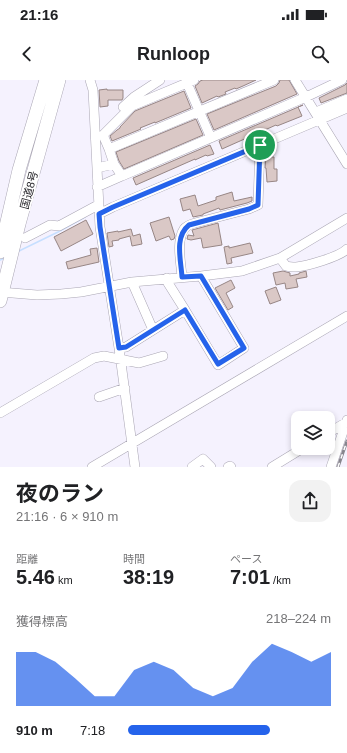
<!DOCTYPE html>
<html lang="ja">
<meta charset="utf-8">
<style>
body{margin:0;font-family:Arial,"Noto Sans JP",sans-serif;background:#f2f2f2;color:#202124;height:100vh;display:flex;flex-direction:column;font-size:15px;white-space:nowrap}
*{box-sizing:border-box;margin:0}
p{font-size:13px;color:#757577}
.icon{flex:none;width:22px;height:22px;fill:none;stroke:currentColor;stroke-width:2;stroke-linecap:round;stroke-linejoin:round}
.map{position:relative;height:387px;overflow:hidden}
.details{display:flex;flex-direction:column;background:#fff;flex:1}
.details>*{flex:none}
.buttons{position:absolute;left:291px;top:331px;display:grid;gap:8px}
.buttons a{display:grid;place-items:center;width:44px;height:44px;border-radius:8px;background:#fff;box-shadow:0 2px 6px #0003;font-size:20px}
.pin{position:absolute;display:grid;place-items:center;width:34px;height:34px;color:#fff;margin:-17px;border:2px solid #fff;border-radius:50%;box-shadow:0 1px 4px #0007}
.round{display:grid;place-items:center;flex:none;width:42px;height:42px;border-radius:12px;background:#f2f2f2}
.head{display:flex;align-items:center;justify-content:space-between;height:68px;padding:0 16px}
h1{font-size:22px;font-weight:700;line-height:30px}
.figures{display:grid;grid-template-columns:repeat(3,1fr);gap:6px;height:68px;padding:4px 16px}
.figures div{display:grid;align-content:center}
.figures b{font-size:20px;font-weight:700}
.figures small{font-size:11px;font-weight:400}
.figures p{font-size:11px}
.chart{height:112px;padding:8px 16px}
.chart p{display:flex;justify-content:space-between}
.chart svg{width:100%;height:72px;margin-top:4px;fill:#2563eb;opacity:.7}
ul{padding:0 16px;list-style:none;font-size:13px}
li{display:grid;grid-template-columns:64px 48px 1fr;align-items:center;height:30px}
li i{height:10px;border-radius:5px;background:#2563eb}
.status{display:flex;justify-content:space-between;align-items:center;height:28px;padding:0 20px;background:#fff;direction:ltr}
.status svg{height:11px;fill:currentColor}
header{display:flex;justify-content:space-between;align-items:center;height:52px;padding:0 16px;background:#fff;font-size:18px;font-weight:700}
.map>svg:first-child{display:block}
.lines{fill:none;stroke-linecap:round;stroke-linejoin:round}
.stream{stroke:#c6dfff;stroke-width:1.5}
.building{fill:#dac8c6;stroke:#978685}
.minor-casing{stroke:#aaa6b4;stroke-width:10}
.highway-casing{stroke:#aaa6b4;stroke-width:14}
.minor{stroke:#fff;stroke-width:9}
.highway{stroke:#fff;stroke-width:13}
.rail-casing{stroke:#88868e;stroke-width:3}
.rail{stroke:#fff;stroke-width:1.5;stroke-dasharray:4.5;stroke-linecap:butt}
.route-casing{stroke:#fff;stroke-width:8}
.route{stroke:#2563eb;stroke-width:5}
.labels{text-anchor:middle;stroke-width:3.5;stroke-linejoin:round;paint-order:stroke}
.street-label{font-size:11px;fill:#28272c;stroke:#fff}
</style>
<div class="status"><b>21:16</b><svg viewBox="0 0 49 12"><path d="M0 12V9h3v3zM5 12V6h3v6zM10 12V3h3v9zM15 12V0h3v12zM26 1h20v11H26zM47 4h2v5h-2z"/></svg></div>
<header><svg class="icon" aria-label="back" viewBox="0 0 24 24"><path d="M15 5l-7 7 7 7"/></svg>Runloop<svg class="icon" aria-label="search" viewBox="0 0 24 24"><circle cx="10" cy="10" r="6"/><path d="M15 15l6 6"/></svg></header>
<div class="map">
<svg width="347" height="387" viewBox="0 0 347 387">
<rect width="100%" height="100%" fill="#f5f2fe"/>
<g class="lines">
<path class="stream" d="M117 121 202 85
M19 171 58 152 85 137
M0 180 5 178"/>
</g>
<path class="building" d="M203 0H256L243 6 236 9 235 8 225 12 226 14 218 17 217 16 202 23 195 6 198 4 200 1Z
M280 0H289L297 14 214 50 207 34 276 6 279 3Z
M347 3V13L321 23 319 18 345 5Z
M107 9V10H123V18L122 20H108V26L100 27 99 10Z
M184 11 191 28 155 43V42L140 48 141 49 112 61 110 56 117 50 120 48V47L135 31Z
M303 25 298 27 302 36 277 46 276 45 222 69 219 61Z
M196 39 203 55 124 89 119 81 116 72Z
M210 65 214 74 207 76 206 75 195 80V79L136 105 133 98Z
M266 77H274V89H277V101L267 102 266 88H265Z
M232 112 234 121 252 117V121L247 123 220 130 219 128 203 134V135L193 137 190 129 183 131 180 119 195 115 198 126 216 120V117Z
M169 137 175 156 174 159 171 160 169 156 156 161 150 143Z
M86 140 93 154 61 171 54 157Z
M218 143 222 165 203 168 201 158 191 160 187 159 188 155 194 156 192 150Z
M131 149 133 156 140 154 142 164 132 166 130 156 119 159V160L112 161 113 166 109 167 107 153 118 151V152Z
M250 163 253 173 231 178 232 183 227 184 224 167 229 166V168Z
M97 168 99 182 68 189 66 182 91 175 90 169Z
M283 191 290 193V196L299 194V193L306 191 307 197 296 199 298 207 286 209 285 203 276 205 273 193Z
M231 200 235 208 226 213 233 227 228 230 215 208Z
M276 207 281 220 270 224 265 211Z"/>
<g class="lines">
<g class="minor-casing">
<path id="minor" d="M90 0 93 10 100 147 119 268 135 387
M295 0 347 84
M187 3 211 58
M123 27 134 17 160 0
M316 32 347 19
M109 69 103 55 132 26 194 0
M114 84 122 96 306 17 342 0
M97 88 114 84 109 69 274 0
M97 107 122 96
M99 134 113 127 260 65
M25 158 50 145 59 146 98 125
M280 178 286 186C289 187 293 187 296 187 307 186 339 177 347 169
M182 197C181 183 176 161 184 149 187 145 191 144 195 143L249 129 258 125 260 65 347 28
M0 212 37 215 61 214 81 212 132 202 201 196 242 191 280 178 347 138
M185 230 218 285 244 268 201 196
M153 250 185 230 168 203 167 198
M119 268 126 267 153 250 132 202
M99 317 125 308
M0 333 94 278 104 276 139 283 163 276
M328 353 347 342
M92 387 347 236
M192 387 203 379 211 387
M228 387 230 386 231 387
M272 387 303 368
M331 387 347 340"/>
</g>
<g class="highway-casing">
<path id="highway" d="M0 172 19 90 46 0
M0 221 19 144 59 0"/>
</g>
<use href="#minor" class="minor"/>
<use href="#highway" class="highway"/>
<g class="rail-casing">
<path id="rail" d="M338 387 347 361"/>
</g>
<use href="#rail" class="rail"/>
</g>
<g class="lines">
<g class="route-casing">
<path id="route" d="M260 65 258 125 249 129 189 145C174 157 181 180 182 197L201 196 244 268 218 284 185 230 126 267 119 268 100 147 99 134 113 127Z"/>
</g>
<use href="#route" class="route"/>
</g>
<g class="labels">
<g class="street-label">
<text transform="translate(29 110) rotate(-75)" y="4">国道8号</text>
</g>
</g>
</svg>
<div class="buttons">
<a><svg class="icon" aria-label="layers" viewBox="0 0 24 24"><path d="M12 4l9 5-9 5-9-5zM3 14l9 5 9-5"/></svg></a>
</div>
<div class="pin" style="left:260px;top:65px;background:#1e9e55"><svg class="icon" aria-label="arrive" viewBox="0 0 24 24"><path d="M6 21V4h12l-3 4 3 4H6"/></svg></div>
</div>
<section class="details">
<div class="head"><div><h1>夜のラン</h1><p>21:16 · 6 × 910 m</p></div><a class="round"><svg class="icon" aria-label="share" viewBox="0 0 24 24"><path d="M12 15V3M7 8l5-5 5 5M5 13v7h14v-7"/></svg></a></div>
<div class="figures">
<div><p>距離</p><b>5.46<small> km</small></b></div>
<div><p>時間</p><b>38:19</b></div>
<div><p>ペース</p><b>7:01<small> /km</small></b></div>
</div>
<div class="chart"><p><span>獲得標高</span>218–224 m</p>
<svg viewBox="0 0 160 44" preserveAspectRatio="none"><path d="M0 44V11L10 11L20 17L30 27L40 38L50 38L60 22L70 17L80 22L90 33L100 38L110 33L120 17L130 6L140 11L150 17L160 11V44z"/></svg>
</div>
<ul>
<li><b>910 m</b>7:18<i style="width:70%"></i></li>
</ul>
</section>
